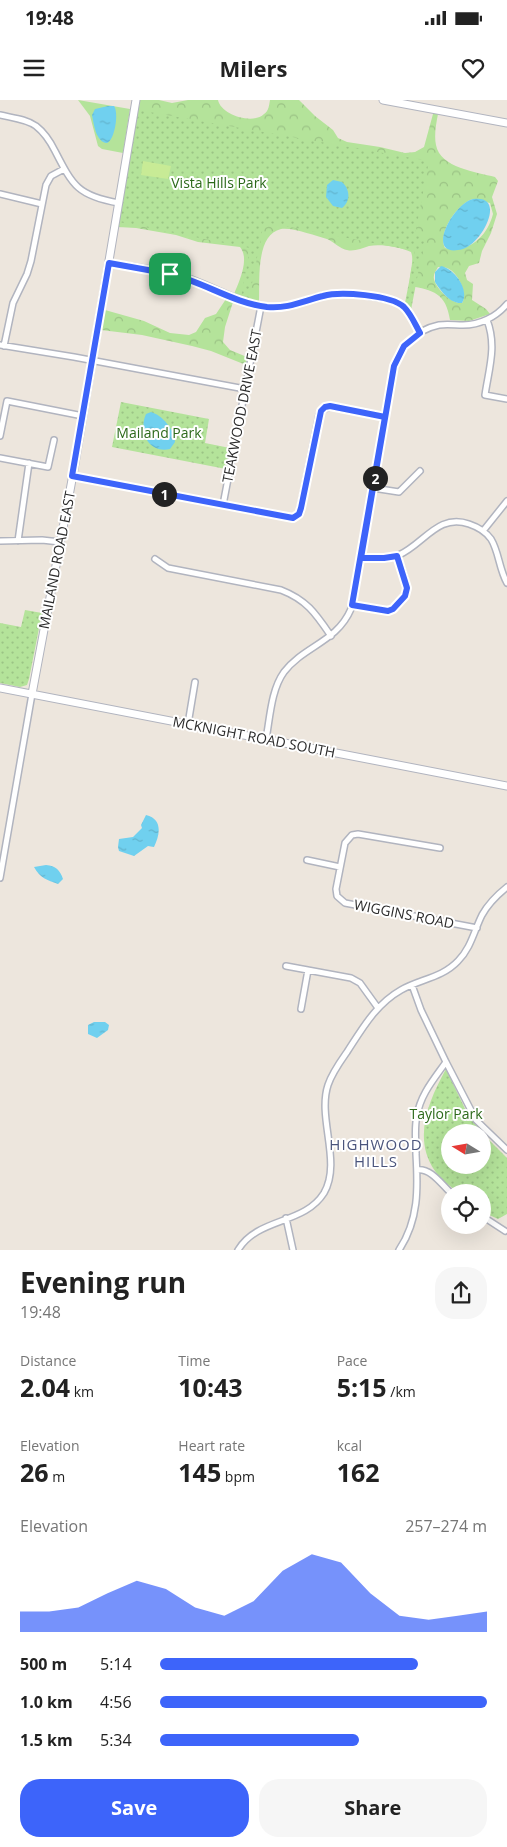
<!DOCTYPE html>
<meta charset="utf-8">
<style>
body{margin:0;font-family:"Open Sans",sans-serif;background:#f6f6f6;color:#222;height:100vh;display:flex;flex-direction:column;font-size:19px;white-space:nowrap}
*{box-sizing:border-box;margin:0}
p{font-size:16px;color:#767676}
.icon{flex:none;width:28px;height:28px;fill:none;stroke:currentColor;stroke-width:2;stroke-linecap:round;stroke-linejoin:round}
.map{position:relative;height:1150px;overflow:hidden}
.details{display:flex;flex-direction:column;background:#fff;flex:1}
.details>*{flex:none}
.needle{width:32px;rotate:281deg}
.tools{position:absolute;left:441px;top:1024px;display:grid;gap:10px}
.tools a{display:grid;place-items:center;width:50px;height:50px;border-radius:50%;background:#fff;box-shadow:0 5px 20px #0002;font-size:25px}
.pin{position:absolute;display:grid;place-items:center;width:42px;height:42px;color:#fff;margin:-21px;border-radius:10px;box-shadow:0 2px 8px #0006}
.km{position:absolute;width:25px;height:25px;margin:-12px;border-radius:50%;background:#222;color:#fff;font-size:14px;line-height:25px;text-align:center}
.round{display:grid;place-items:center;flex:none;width:52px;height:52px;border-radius:20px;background:#f6f6f6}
.overview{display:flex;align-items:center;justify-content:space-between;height:85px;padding:0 20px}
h1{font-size:28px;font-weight:700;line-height:38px}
.metrics{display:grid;grid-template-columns:repeat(3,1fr);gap:8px;height:85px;padding:5px 20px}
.metrics div{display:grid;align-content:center}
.metrics b{font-size:25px;font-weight:700}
.metrics small{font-size:14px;font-weight:400}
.metrics p{font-size:14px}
.chart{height:140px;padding:10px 20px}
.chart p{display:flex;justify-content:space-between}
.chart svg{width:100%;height:90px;margin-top:5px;fill:#3d64fa;opacity:.7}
.cta{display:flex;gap:10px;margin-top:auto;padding:10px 20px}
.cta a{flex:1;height:58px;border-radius:20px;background:#3d64fa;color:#fff;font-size:20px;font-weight:700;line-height:58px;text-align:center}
.cta a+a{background:#f6f6f6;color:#222}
ul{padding:0 20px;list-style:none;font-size:16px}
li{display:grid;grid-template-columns:80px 60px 1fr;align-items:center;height:38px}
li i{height:12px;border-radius:6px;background:#3d64fa}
.status{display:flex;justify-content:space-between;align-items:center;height:35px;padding:0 25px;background:#fff;direction:ltr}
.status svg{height:14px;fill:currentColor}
header{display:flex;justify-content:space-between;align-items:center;height:65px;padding:0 20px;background:#fff;font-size:22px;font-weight:700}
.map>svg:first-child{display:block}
.grass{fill:#b4e39a}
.forest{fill:url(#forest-crowns);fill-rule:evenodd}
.park{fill:url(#park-dots)}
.pitch{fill:#c8eb96}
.water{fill:url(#water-ripples)}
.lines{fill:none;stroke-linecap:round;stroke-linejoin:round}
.street-casing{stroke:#b1b4bf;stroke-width:8}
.secondary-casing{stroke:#b1b4bf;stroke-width:9}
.street{stroke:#fff;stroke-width:5}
.secondary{stroke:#fff;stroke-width:7}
.route-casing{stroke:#fff;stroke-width:10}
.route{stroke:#3d64fa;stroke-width:6}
.labels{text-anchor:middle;stroke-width:4;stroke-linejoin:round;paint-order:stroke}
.park-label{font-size:14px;fill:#2c691a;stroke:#fff}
.street-label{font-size:14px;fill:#2b2b2b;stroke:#fff}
.neighbourhood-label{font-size:15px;letter-spacing:1px;fill:#4b557c;stroke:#fff}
</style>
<div class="status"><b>19:48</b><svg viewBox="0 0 49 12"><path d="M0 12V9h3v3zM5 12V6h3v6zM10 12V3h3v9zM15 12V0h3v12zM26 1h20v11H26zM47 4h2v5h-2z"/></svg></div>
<header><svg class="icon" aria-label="menu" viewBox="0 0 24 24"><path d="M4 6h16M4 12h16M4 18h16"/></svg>Milers<svg class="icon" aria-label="heart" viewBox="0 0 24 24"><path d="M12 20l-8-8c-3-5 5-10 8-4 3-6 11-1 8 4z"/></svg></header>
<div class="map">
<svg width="507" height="1150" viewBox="0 0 507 1150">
<defs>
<pattern id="forest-crowns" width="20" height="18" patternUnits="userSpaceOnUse" patternTransform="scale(1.25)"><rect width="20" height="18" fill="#b4e39a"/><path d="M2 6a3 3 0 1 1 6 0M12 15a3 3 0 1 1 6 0" fill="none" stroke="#9bc385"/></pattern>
<pattern id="park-dots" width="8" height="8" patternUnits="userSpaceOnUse" patternTransform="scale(1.25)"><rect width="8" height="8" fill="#b4e39a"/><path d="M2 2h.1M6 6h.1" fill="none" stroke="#9bc385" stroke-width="1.8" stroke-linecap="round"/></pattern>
<pattern id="water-ripples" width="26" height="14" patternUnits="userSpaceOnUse" patternTransform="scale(1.25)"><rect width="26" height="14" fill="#70d0ef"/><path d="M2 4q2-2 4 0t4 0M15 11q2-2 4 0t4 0" fill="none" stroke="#61b3cd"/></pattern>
</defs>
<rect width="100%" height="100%" fill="#ede6dd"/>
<path class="grass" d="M78 0 130 9 123 53 102 49 98 46 90 16Z"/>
<path class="forest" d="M140 0H159L172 3 188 0H218C221 15 253 25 264 14 269 11 269 5 270 0H299L315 16 333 30 338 38 347 42 380 47 405 53 415 52 424 47 433 14H438C436 24 434 36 436 45 440 68 477 72 495 77L498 81 492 97 497 114 491 133 482 151 479 163 469 166 465 173 467 180 473 184 472 200 486 209 490 214 469 221 450 220C446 193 433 190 410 186 408 175 415 162 411 152 399 147 382 144 369 146 362 148 354 152 347 150 340 149 334 142 327 139 316 136 292 127 281 129 255 135 260 182 259 202L234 194C239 182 250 159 240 147L198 142 176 135 136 128 118 127 121 111 150 114 138 14ZM473 99 490 103 493 114C487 137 469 153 445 148 437 133 458 103 473 99ZM438 167C440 167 445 167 447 168 458 172 468 194 462 203 452 204 436 189 434 179 433 174 436 171 438 167Z
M226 199 233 202 225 227 223 242 230 250 247 257 246 265 211 251 192 246 142 235 101 230 105 210 144 221 170 233 189 235 196 232 205 218 216 214Z"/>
<path class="park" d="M138 10 429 61 415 135 425 137 411 210 405 203 415 151 264 122 249 199 241 197 250 148 119 122Z
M121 302 209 319 205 343 230 348 226 369 112 347Z
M25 510 42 513 29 579 27 585 20 587 0 583V523L21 527Z
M446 969 468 1015 481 1032H450V1065H482L483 1034 507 1058V1114L498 1119 483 1112 482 1092H458C450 1086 441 1080 435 1071 412 1038 429 1000 446 969Z"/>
<path class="pitch" d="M143 61 171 66 168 79 141 75Z"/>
<path class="water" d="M108 6H114C119 12 115 40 107 43 96 42 94 25 92 15L95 9Z
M333 80 342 82C350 89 351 101 342 108L333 106 326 97 327 85Z
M473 99C507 94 483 143 463 149 423 160 452 104 473 99Z
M441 166C455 169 470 190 462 203 450 204 441 191 435 182V172Z
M151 312C162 315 175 330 175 342L170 349C149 354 138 332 146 314Z
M146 715C163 719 160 735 154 747L148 746 134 756 119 751 118 747 119 739 133 737 142 728 141 725Z
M46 765C56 766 60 770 63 779L58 784C47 780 40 778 34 767Z
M94 922H105L109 925 108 930 97 938 88 934V925Z"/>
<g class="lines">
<g class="street-casing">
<path id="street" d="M0 15C13 18 26 19 36 26 45 33 50 41 55 51 73 86 78 96 119 103
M0 94 42 104
M109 163C136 167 165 170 191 179 216 188 237 201 262 206 286 211 304 200 326 195 342 192 391 196 404 207 411 213 415 224 420 233
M487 220C497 246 489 268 485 295L507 299
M0 245 74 257 245 289
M4 246 13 203 27 174 31 161 46 85 51 76 64 69
M0 336 7 301 83 316
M0 358 48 367 54 340
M72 376 293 418 298 415 300 410 319 315 322 310 332 306 385 317
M373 388 399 392 420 371
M223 405 261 206
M483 431 507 401
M0 441 42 440 60 442
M18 441 29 363
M361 457C373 459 388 460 399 455 424 444 438 413 469 424 478 427 486 432 491 439 499 452 499 469 507 483
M155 459 168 468 281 490C307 500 316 514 331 536
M352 505 388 511C416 497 405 479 397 456
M188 624 195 582
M266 639C270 618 271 590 284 572 304 546 337 542 351 509L393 273C397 249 415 230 439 225 447 224 455 225 463 225 480 225 496 217 507 204
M440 748 358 734 352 735 345 743 336 789 337 796 345 803 477 828
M307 760 340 767
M0 778 32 594
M286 866 351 878 360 883 378 908
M412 885 421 910 446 962 476 1020 507 1050
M301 909 308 870
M417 1070C431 1068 441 1084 450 1092
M482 1116 505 1131
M286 1118 293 1150
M238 1150C258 1117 304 1125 324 1093 342 1062 317 1018 328 985 332 973 340 962 347 952 362 929 376 904 401 890 420 879 442 878 458 861 471 848 474 831 482 815 488 804 497 795 507 787
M399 1150C419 1120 418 1088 416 1054 416 1041 414 1028 417 1016 420 995 434 979 446 962"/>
</g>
<g class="secondary-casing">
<path id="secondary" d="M383 0 507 23
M0 588 507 686
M32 594 74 369 136 0"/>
</g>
<use href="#street" class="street"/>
<use href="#secondary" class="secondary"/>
</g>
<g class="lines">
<g class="route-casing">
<path id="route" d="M170 174 109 163 72 376 293 418 299 414 301 408 321 311 325 307 330 306 385 317 352 505 388 511 393 509 405 496 407 488 397 456 384 458H361L394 266 404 246 420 233C415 224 411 214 404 207 391 195 340 191 323 196 303 201 288 209 267 207 233 203 204 182 170 174"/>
</g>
<use href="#route" class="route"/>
</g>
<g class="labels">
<g class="park-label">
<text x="219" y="88">Vista Hills Park</text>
<text x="159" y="338">Mailand Park</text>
<text x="446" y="1019">Taylor Park</text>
</g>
<g class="street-label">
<text transform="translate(242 306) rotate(-79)" y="5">TEAKWOOD DRIVE EAST</text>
<text transform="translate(57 460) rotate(-79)" y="5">MAILAND ROAD EAST</text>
<text transform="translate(254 637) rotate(11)" y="5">MCKNIGHT ROAD SOUTH</text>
<text transform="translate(404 814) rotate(11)" y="5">WIGGINS ROAD</text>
</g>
<g class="neighbourhood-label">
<text x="376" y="1050">HIGHWOOD<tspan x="376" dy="17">HILLS</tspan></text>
</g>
</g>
</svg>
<div class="tools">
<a><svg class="needle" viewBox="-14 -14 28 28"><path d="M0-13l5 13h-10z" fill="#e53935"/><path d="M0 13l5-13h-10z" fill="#767676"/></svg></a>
<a><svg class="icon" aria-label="locate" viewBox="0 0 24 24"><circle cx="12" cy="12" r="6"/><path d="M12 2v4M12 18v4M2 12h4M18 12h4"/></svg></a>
</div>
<div class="pin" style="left:170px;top:174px;background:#1e9e55"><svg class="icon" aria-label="arrive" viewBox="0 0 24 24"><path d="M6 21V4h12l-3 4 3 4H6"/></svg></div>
<b class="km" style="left:164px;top:394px">1</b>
<b class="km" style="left:375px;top:378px">2</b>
</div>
<section class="details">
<div class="overview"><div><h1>Evening run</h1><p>19:48</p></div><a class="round"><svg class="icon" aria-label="share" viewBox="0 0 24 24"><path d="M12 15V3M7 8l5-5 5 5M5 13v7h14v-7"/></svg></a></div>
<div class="metrics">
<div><p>Distance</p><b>2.04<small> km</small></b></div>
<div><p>Time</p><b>10:43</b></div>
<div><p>Pace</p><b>5:15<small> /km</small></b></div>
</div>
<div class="metrics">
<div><p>Elevation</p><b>26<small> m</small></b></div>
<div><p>Heart rate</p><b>145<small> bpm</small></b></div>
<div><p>kcal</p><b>162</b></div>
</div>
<div class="chart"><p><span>Elevation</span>257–274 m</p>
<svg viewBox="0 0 160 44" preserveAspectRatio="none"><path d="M0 44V34L10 34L20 32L30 25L40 19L50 23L60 32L70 36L80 29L90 14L100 6L110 10L120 25L130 36L140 38L150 36L160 34V44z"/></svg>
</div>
<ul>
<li><b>500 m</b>5:14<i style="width:79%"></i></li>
<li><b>1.0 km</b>4:56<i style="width:100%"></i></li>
<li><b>1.5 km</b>5:34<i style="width:61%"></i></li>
</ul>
<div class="cta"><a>Save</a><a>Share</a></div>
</section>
